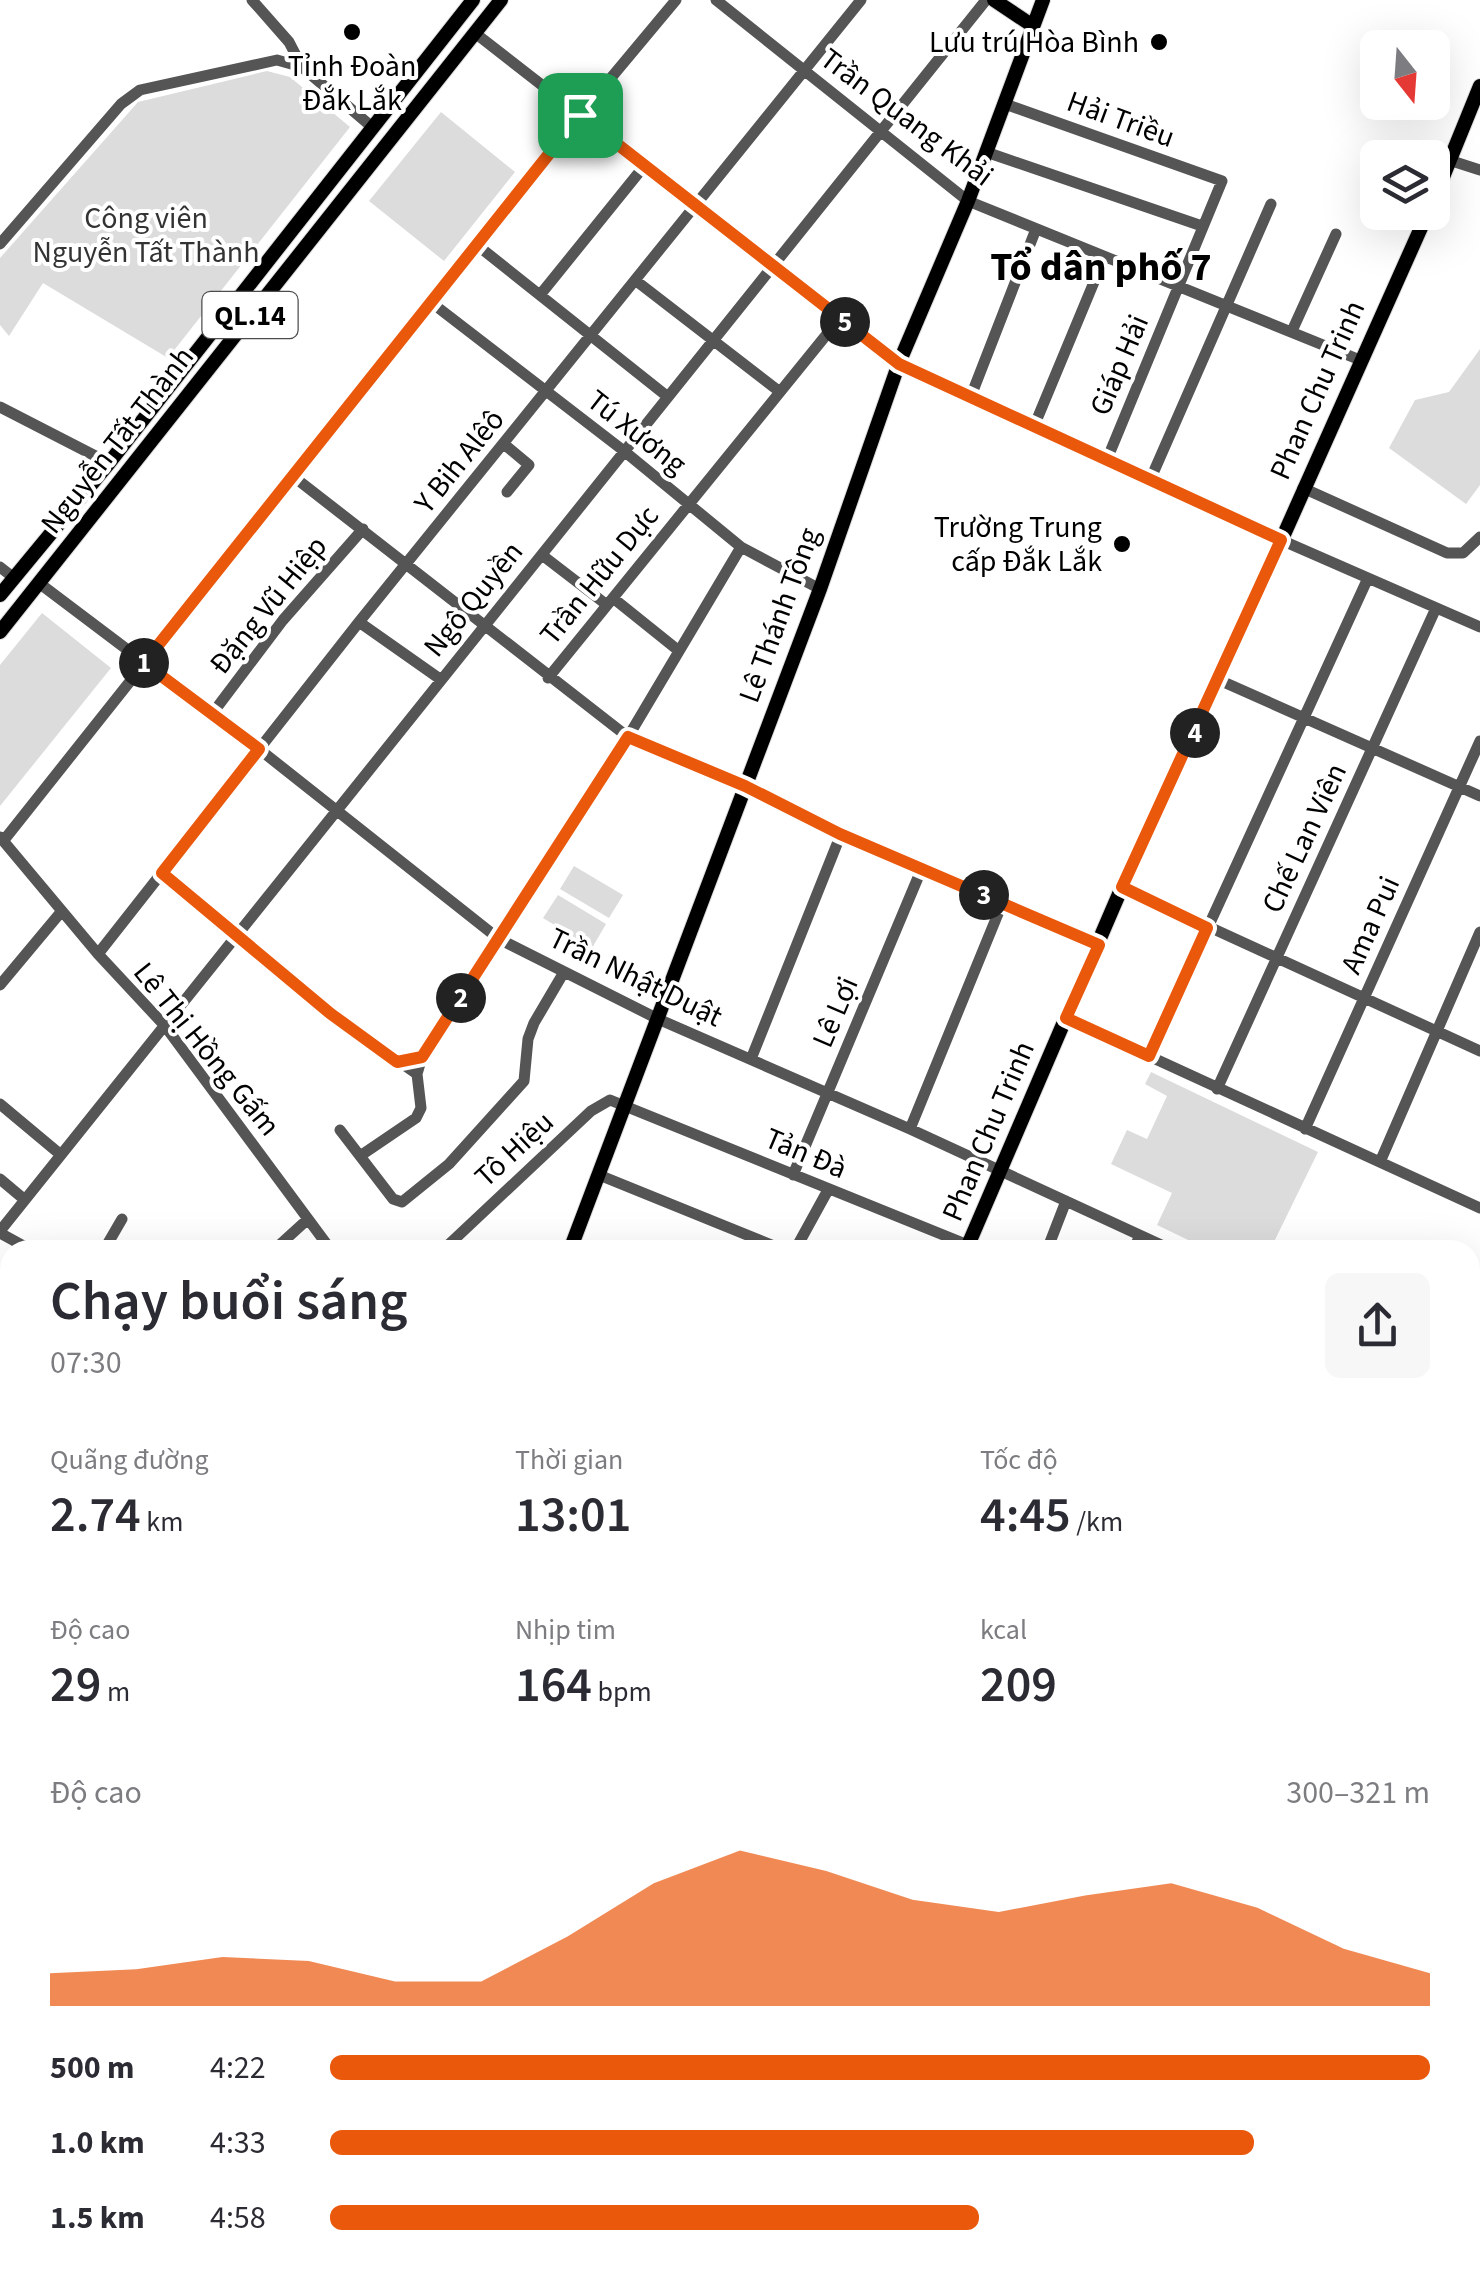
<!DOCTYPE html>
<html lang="vi">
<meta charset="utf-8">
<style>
body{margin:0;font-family:"Source Sans 3",sans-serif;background:#f7f7f7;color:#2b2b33;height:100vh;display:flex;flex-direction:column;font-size:38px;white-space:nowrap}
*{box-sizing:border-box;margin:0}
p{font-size:32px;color:#7c7c81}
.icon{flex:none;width:55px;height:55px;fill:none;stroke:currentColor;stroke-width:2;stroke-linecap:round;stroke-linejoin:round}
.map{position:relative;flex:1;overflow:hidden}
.sheet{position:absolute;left:0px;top:1240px;width:1480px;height:1038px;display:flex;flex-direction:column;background:#fff;border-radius:30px 30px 0 0;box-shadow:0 10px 40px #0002}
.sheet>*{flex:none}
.needle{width:65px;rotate:163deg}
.tools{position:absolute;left:1360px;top:30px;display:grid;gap:20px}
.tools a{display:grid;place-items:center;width:90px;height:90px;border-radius:15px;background:#fff;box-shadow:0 10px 40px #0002;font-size:50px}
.pin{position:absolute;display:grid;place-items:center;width:85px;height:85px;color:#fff;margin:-42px;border-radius:20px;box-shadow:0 5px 15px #0006}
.km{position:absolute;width:50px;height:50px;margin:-25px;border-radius:50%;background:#222;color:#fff;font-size:28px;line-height:50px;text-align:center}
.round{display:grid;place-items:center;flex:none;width:105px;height:105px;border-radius:15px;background:#f7f7f7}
.summary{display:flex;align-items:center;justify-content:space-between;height:170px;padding:0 50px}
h1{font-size:55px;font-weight:600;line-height:75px}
.figures{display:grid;grid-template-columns:repeat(3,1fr);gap:15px;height:170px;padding:10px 50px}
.figures div{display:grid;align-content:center}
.figures b{font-size:50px;font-weight:600}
.figures small{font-size:28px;font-weight:400}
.figures p{font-size:28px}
.chart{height:280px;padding:20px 50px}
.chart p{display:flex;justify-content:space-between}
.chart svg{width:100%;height:180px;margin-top:10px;fill:#ea580c;opacity:.7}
ul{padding:0 50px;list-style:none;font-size:32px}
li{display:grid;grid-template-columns:160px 120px 1fr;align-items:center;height:75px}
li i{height:25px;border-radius:12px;background:#ea580c}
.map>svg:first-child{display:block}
.green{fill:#dcdcdc}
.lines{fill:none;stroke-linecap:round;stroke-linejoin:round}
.major-casing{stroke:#dbdbdb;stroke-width:16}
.minor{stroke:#555;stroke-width:11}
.major{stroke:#000;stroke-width:14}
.route-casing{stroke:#fff;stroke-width:20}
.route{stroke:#ea580c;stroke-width:12}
.poi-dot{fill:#000;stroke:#fff;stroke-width:4}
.labels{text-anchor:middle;stroke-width:8;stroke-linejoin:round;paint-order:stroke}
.shield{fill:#fff;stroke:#4c4c4c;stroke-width:2.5}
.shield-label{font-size:28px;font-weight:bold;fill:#000}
.poi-label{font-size:30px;fill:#000;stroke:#fff;text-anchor:end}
.street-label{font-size:30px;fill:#000;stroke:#fff}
.park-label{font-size:30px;fill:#333;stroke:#fff}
.district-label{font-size:40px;font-weight:bold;fill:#000;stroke:#fff}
</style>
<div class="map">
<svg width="1480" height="2277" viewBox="0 0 1480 2277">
<rect width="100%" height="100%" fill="#fff"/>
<path class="green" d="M267 71 290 77 350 127 168 358 43 283 9 336 0 325V258L138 102Z
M441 112 515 172 444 261 369 201Z
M1480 349V485L1466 504 1389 448 1415 400 1449 392Z
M42 613 111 668 0 806V665Z
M574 866 623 895 609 918 560 889Z
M558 895 606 924 592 948 543 918Z
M1151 1072 1318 1152 1270 1250H1209L1157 1225 1172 1193 1111 1164 1127 1130 1147 1139 1167 1096 1145 1084Z
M0 1693 10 1701V1782L0 1794Z"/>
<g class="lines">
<g class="major-casing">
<path id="major" d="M994 0 1033 26
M1432 204 1480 86
M0 595 109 463 473 0
M0 632 501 0
M570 1250 820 589 899 363 968 201 1043 0
M966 1250 1122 887 1219 680 1428 212
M166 2277 170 2268
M504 2277 509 2268"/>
</g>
<path class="minor" d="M252 0 289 42 302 67
M716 0 968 201 1360 360
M475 33 899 363 1281 540 1480 627
M1005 104 1222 181 1108 457
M986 152 1202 226
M1452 161 1480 170
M0 244 121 104 140 90 277 60 302 67 372 127
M477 245 668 397
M635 280 780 392
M540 295 645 165
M432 303 624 451 741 547 820 589
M1292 331 1336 234
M971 396 1036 229
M0 407 109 463
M1035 424 1104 258
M504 444 529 465 507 492
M294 477 628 737 745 786 841 834 1099 945
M1151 478 1271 204
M1303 488 1447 553H1463L1480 537
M542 555 607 605
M0 567 14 578
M39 583 259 749 499 939 658 1019 910 1129 1172 1250
M613 598 679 651
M359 622 440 679
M548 678 840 318
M1219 680 1480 796
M212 714 283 620 363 529
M0 837 98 954 165 1026 331 1250
M4 840 580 115 676 0
M162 873 331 1014 417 1074
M1122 887 1480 1051
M98 954 359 622 861 0
M0 985 61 912
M1066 1018 1480 1208
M1149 1056 1368 578
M751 1059 841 834
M397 1062 422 1057 430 1047 628 737 741 547
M1217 1089 1436 608
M0 1104 61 1155
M910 1129 1002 904
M1305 1129 1480 741
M340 1130 393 1199 402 1202 449 1164 524 1081 528 1039 534 1023 564 972
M360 1156 416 1118 421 1108 417 1074 422 1057
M1380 1162 1480 932
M599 1175 784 1250
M793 1175 922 868
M0 1179 25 1200
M0 1231 986 0
M0 1233 31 1250
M104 1250 122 1219
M274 1250 308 1219
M443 1250 591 1111 610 1100 968 1245
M795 1250 828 1190
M1047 1250 1066 1201
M1133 1250 1140 1236
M1470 1379 1480 1383
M0 1405 10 1409
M1470 1522 1480 1499
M0 1549 10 1537
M0 1669 10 1678
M0 1818 10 1805
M1470 1852 1480 1857
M0 1883 10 1891
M0 1911 10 1899
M0 2048 10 2035
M0 2157 10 2145
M1470 2172 1480 2176
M0 2200 10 2208
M87 2268 99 2277
M928 2268 933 2277
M1265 2268 1284 2277
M1398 2268 1418 2277
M1015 2277 1024 2268
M1216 2277 1225 2268"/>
<use href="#major" class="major"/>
</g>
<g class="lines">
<g class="route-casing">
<path id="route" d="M580 115 899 364 1281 540 1122 887 1207 928 1149 1056 1066 1018 1099 945 840 834 745 786 628 737 422 1057 397 1062 331 1014 162 873 259 749 144 663Z"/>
</g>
<use href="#route" class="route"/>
</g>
<g class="poi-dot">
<circle cx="352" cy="32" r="10"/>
<circle cx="1159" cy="42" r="10"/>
<circle cx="1122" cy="544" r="10"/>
</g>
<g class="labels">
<rect class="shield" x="202.5" y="292" width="95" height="46" rx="8"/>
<g class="shield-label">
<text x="250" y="325">QL.14</text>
</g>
<g class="poi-label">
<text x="1139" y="52">Lưu trú Hòa Bình</text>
<text x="352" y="76" text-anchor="middle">Tỉnh Đoàn<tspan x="352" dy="34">Đắk Lắk</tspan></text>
<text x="1102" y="537">Trường Trung<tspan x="1102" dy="34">cấp Đắk Lắk</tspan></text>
</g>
<g class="street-label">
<text transform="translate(907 117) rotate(37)" y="10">Trần Quang Khải</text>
<text transform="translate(1121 119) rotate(20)" y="10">Hải Triều</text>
<text transform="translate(1119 365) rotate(-67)" y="10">Giáp Hải</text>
<text transform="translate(1317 390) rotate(-66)" y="10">Phan Chu Trinh</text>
<text transform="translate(637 432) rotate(38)" y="10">Tú Xương</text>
<text transform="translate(117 440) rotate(-52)" y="10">Nguyễn Tất Thành</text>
<text transform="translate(459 461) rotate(-51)" y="10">Y Bih Alêô</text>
<text transform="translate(599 575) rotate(-51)" y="10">Trần Hữu Dực</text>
<text transform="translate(473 599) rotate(-51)" y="10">Ngô Quyền</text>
<text transform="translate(268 605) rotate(-51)" y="10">Đặng Vũ Hiệp</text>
<text transform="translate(779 615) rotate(-70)" y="10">Lê Thánh Tông</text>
<text transform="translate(1304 838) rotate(-65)" y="10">Chế Lan Viên</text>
<text transform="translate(1370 925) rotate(-66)" y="10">Ama Pui</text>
<text transform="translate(636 977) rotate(26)" y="10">Trần Nhật Duật</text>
<text transform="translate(835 1012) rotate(-67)" y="10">Lê Lợi</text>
<text transform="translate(207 1049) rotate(51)" y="10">Lê Thị Hồng Gấm</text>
<text transform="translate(988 1131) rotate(-67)" y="10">Phan Chu Trinh</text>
<text transform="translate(514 1149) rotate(-43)" y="10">Tô Hiệu</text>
<text transform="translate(806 1153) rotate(23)" y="10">Tản Đà</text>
</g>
<g class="park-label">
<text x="146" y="228">Công viên<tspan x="146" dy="34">Nguyễn Tất Thành</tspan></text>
</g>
<g class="district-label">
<text x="1101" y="280">Tổ dân phố 7</text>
</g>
</g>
</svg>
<div class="tools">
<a><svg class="needle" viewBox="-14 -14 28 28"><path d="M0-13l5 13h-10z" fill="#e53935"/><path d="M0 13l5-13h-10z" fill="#7c7c81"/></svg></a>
<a><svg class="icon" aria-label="layers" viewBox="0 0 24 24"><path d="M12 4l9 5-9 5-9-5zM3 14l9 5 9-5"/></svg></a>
</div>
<div class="pin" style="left:580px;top:115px;background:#1e9e55"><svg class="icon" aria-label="arrive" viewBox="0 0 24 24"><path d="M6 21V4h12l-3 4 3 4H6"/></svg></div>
<b class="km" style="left:144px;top:663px">1</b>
<b class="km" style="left:461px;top:998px">2</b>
<b class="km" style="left:984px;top:895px">3</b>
<b class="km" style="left:1195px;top:733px">4</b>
<b class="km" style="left:845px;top:322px">5</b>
<section class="sheet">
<div class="summary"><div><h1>Chạy buổi sáng</h1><p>07:30</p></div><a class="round"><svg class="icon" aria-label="share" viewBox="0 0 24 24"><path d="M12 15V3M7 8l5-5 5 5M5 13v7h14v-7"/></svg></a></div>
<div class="figures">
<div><p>Quãng đường</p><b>2.74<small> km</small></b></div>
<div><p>Thời gian</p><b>13:01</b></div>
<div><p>Tốc độ</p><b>4:45<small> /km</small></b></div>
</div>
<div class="figures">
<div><p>Độ cao</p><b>29<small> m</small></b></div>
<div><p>Nhịp tim</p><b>164<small> bpm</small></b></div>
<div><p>kcal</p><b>209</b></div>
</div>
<div class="chart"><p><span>Độ cao</span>300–321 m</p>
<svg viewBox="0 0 160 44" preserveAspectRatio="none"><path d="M0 44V36L10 35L20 32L30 33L40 38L50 38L60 27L70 14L80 6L90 11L100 18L110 21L120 17L130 14L140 20L150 30L160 36V44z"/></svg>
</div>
<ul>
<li><b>500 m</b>4:22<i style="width:100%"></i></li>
<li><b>1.0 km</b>4:33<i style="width:84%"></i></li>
<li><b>1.5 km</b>4:58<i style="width:59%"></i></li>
</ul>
</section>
</div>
